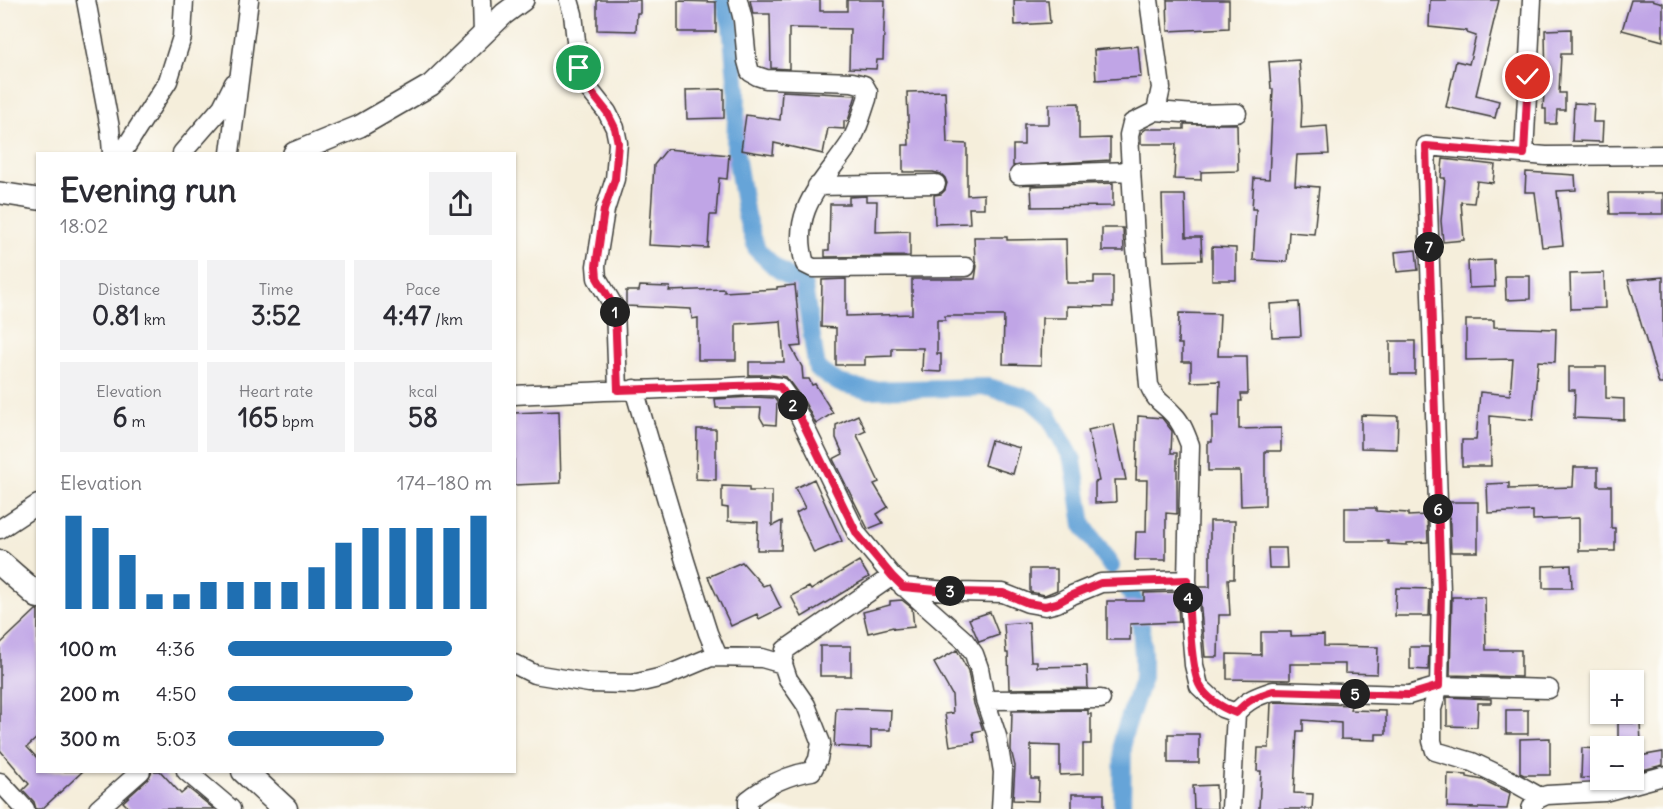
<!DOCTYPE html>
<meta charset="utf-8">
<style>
body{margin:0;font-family:Delius,sans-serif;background:#f2f2f3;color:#2b2b33;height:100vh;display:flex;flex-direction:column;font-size:22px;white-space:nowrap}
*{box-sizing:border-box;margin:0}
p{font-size:20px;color:#7c7c81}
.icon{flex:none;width:33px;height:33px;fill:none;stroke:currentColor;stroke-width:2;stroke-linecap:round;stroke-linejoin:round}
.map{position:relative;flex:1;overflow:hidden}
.sheet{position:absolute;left:36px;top:152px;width:480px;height:621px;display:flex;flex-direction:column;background:#fff;border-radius:0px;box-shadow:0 2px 4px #0004}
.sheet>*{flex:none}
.fabs{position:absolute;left:1590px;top:670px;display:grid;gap:12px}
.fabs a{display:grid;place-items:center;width:54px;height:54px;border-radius:0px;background:#fff;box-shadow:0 2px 4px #0004;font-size:30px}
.pin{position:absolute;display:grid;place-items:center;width:51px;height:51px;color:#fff;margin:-26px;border:3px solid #fff;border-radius:50%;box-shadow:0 2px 6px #0007}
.km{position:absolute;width:30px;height:30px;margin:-15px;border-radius:50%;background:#222;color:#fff;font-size:16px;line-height:30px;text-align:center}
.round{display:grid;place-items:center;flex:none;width:63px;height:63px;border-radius:0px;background:#f2f2f3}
.summary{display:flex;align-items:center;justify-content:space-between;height:102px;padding:0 24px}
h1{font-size:33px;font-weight:800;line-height:45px}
.metrics{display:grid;grid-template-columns:repeat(3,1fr);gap:9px;height:102px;padding:6px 24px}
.metrics div{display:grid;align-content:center;border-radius:0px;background:#f2f2f3;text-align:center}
.metrics b{font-size:26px;font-weight:800}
.metrics small{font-size:16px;font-weight:400}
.metrics p{font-size:16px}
.chart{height:168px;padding:12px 24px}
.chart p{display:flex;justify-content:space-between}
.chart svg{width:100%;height:108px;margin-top:6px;stroke:#1f6fb2;stroke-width:6}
ul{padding:0 24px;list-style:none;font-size:20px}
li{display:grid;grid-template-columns:96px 72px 1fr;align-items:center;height:45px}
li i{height:15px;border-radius:8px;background:#1f6fb2}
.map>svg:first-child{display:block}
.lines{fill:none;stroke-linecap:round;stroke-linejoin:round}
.canal{stroke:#66a4d8;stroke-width:18}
.building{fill:#c0a5e6}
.minor-casing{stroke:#3d3c39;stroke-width:21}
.tertiary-casing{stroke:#3d3c39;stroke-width:24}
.secondary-casing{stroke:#3d3c39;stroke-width:27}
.minor{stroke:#fff;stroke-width:18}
.tertiary{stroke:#fff;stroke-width:21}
.secondary{stroke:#fff;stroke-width:24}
.route-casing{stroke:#fff;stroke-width:12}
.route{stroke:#e11d48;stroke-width:8}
</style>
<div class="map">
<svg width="1663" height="809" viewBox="0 0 1663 809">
<rect width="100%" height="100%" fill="#fdfcf7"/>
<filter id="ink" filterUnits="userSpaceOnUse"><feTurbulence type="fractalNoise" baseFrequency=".0167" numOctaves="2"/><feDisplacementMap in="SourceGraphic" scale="12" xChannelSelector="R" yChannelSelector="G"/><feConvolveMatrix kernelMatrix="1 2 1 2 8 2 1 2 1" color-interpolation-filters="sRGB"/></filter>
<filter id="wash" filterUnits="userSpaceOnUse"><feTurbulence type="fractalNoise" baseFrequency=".008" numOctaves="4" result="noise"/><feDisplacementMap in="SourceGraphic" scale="24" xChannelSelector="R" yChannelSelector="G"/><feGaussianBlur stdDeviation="1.35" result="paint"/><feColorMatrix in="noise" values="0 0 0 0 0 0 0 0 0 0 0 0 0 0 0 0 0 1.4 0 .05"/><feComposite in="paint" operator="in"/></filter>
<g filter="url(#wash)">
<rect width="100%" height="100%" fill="#f5eedb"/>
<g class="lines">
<path class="canal" d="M724 0 731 26 737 90 735 149 746 216 757 250 775 267 804 287 817 369 839 383 867 390 988 387 1030 399 1048 415 1073 460 1083 525 1111 566
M1122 809 1123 737 1143 677V655L1140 612 1129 590"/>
</g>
<g id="blocks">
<path class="building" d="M597 0H640V13H637L636 31 597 30Z
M750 0H820V11H847V0H885L883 60H877L876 69 849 68 850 29 789 28V69L771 68 770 14H753Z
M1014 0H1048L1050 23 1015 25Z
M1167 0H1229V28L1168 31Z
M1430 0H1499L1476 95 1499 101 1495 118 1446 107 1456 61 1469 64 1476 36 1467 33V31L1429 27Z
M1631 0H1652L1663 3V41L1622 30Z
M678 1 716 2V32H678Z
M1571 29V54H1561L1559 93H1565V110H1557L1556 124H1546V109H1543L1544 92H1546L1545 30Z
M1138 46 1141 77 1096 80 1094 50Z
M1299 60 1302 106 1301 128 1327 126 1329 154 1297 155 1295 185 1319 187 1314 234 1289 232 1287 262 1253 260 1256 209H1252L1254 178 1269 179 1273 89H1271L1269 62Z
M724 89V118L687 119 686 90Z
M782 91 856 95 848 121H844V129L828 128 823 154 774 143 773 155 741 150 746 115 780 120Z
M945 91 947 143 967 144V195L984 194V208H969L970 223 935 224 934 195 941 194 945 190 947 183 945 178 941 174 933 172H903V145H909L907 92Z
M1079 103V139L1110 138V160L1013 166V145H1024V124H1049V104Z
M1574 103 1594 104 1593 122H1603L1602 142 1572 141Z
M1184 124H1237L1238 171 1201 172V180L1174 179 1176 144H1141V133L1146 129H1184Z
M667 149 729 155 727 179 719 178 716 215H710L708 248 649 245 654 165Z
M1443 159 1495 165 1493 183 1477 181 1474 203 1461 202 1464 240 1443 242 1441 221 1445 178H1441Z
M1526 172 1575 175 1576 190 1557 191 1563 245 1542 247 1535 192H1525Z
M1113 183V206L1032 207 1031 186Z
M1609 193H1663V214H1610Z
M1162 195H1185L1186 237H1201L1202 260 1164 261Z
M866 196V201H877L876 232 910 231V256L825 257V250H829L830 204H849V197Z
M1102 228H1123L1124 251H1102Z
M974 237H1007V240L1066 239 1067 283H1094V276H1113V307L1067 306V318H1042L1041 365 1003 364 1004 316H945V320H937V354H941V372L922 371 923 348H892V356L865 357V365H836V328L821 327 822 280 846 279V316L912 314V279H975L977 266 975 260Z
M1212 247 1236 248V280H1212Z
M1416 250 1418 270 1397 272 1395 252Z
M1494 260 1495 287 1469 288 1468 261Z
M1604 273 1605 308 1571 309 1570 274Z
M1505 276H1530V299L1506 300Z
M1663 277V384H1659L1628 280Z
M795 285 801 346 791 347 802 367 803 379H809L812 385 815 384 833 413 816 424 805 403 786 377 772 375H749V362H784L781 321 736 324V360H698V318L692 319 691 309 626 306V291H639L640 286 670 287 669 291 724 289V292L777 289V287Z
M1299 302 1301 336 1272 337 1270 304Z
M1179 313 1220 314 1218 356H1247L1248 394H1241L1242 401H1239V429L1281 428V451H1265V505L1241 506 1240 471H1208V442H1212V416H1219L1220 381 1191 382V362H1182V344H1178Z
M1466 320H1494V327L1556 329 1555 362 1538 361 1533 420 1490 416 1491 466H1462V440H1476L1480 392 1510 395 1513 359 1466 360Z
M1390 341H1415V374H1390Z
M1569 367H1606V398L1624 399V420L1574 418 1575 390H1569Z
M753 397 774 398 777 402 776 425 764 424 760 417 761 408H716L715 399Z
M559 411 561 483 514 485V413Z
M858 415 866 431 857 435 879 482 874 484 888 507 877 514 883 523 868 529 833 459 843 454 836 438V425Z
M1361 415 1398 416 1397 449 1361 448Z
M1138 416 1162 418 1172 431 1171 453H1177V514L1166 513V560H1135L1136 532H1146L1147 480H1136Z
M1114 424 1126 480H1115L1116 502 1095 503V482L1099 481 1088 430Z
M697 429H716V480L696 479Z
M991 440 1020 448 1013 474 984 465Z
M1574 467H1598V486H1611V528H1615V551H1579V518L1533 520V511L1488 513 1487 484 1509 483V489L1573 487Z
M814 479 842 541 814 553 796 513 805 508 795 488Z
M722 486 749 487V491H772V526L782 521 781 550H757L758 522 728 521V508L722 507Z
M1449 502H1478V552H1451Z
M1345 508H1376V511L1408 513V516L1427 515 1428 542 1407 543V545L1388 544V541H1345Z
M1210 521H1235L1234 579H1228L1230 615H1219L1218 657H1205L1199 587H1210Z
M1268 548H1286L1287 568H1269Z
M859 561 869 577 802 617 791 596 809 587 811 590Z
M742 562 763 586 769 584 781 608 759 619 757 614 731 626 708 577Z
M1571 565 1572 588H1543V566Z
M1030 569H1057V590L1045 595 1030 592Z
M1396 588 1430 589 1429 616H1395Z
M1177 592 1179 622 1130 624V640H1107V601H1144V593Z
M1452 597H1485L1486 650H1521V677L1450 675Z
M902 600 912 608 914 627 894 629 893 627 868 633 863 612 890 605V601Z
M36 610H38V737L27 747 38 759V771H83L42 809H36L34 802 23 790 29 784 0 750V644Z
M990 612 999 635 979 642 969 619Z
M1029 622 1031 661H1037V667L1087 666 1088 688 1009 689 1008 653H1006L1004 624Z
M1261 632H1291V636L1324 635V646L1378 647 1377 674 1345 673V664H1290V680L1227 679V654L1261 655Z
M820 646H851V676H820Z
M1410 647H1429L1428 670 1410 669Z
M957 650 968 671 974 704 983 730 973 732 975 742 950 746 945 714 953 713 952 695 934 663Z
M1447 697 1491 699V703H1478L1477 727 1447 726Z
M1275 702 1351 705 1350 710 1386 711V734H1376V740L1341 739V723L1303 720V731H1297L1294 793 1313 794 1312 809H1259L1261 771H1257L1258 748H1269L1271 703Z
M836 708 891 710 890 730H871V748L834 746Z
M1088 710V714H1091V744H1083V774L1060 775V746L1031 745V779H1039L1038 801 1013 800 1015 766 1011 750 1012 711Z
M1506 710H1528V734H1506Z
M1618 723H1640L1641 743H1618Z
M1168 734H1199V763H1168Z
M1550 738V775H1524L1520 773V739Z
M1582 748 1600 749V779L1581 778Z
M1663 752V765L1634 772V757Z
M152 771H160L181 794 188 788 214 809H130L123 802 148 779Z
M1448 774 1467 775V777L1483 780 1510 793 1507 809 1447 807Z
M1216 785 1217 809H1194L1193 786Z
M1072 794H1104V809H1072Z"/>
</g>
</g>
<g filter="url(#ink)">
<use href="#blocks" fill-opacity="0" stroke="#3d3c39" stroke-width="1.5"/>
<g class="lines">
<g class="minor-casing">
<path id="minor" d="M86 0 110 128 112 153
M482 0 483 35
M569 0 573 14 579 68 588 88 607 112 615 128 618 143 615 179 605 210 596 266 597 278 615 308 618 390
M738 0 743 20 747 61 750 72 757 76 766 79 852 82 864 85 868 92 867 99C862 113 858 130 850 143 823 184 789 209 805 264L813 268 966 267
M1149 0 1161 88 1156 111
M122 153 168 81 182 37 184 0
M182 153 222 107 234 83
M230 153 249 0
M1524 154 1532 0
M1019 175 1130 171
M817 186 936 184
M634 389 685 561 708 633 718 657
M514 395C579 392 643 389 707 388 731 388 756 384 780 387L796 409 857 534 892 576 964 640 974 654 979 668 985 700
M0 529 38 504
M903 587 958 592 1003 593 1028 603 1045 606 1057 603 1072 595 1101 583 1187 580
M514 664 534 674 589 683 633 684 663 677 711 657 762 658 783 664
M1236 713 1222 708 1199 686 1194 665 1187 580 1190 445C1186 435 1182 423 1174 415 1162 401 1158 405 1149 385L1135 238 1129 135 1132 123 1156 111 1195 114 1237 113
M186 771 231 809
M0 782 25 809
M1540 797 1508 779 1472 762 1435 751 1432 741V709L1439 686 1441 592 1426 146 1546 156 1663 155
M98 809 141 771
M748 809V800C768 784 787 775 812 771L818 759 821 743 806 705 788 679 783 664 785 650 892 576
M1001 809 1003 772 997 736 985 700 1101 699
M1231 809 1236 713C1247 700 1257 696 1273 691L1409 695 1439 686 1549 689
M1531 809C1534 800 1539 798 1547 795L1604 792 1663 776"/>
</g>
<g class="tertiary-casing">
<path id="tertiary" d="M294 153 360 126 431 85 504 14 523 0
M0 193 38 199"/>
</g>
<g class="secondary-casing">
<path id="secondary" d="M0 563 38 596
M244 771 285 809"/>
</g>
<use href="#minor" class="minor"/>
<use href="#tertiary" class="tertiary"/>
<use href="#secondary" class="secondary"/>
</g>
</g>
<g class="lines" filter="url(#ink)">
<g class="route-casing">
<path id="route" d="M579 68 588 88 607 112 615 128 618 143 615 179 604 210 596 266 597 278 615 308 618 390 765 385 780 387 796 409 857 534 892 576 903 587 958 592 1003 593 1028 603 1045 606 1057 603 1072 595 1101 583 1187 580C1189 602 1190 670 1200 686 1207 699 1223 708 1236 713 1247 700 1257 696 1273 691L1409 695 1439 686 1441 592 1426 146 1524 154 1528 77"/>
</g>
<use href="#route" class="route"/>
</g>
</svg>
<div class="fabs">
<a>+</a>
<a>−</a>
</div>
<div class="pin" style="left:579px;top:68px;background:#1e9e55"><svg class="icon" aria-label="arrive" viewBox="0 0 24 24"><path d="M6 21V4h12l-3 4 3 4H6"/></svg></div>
<div class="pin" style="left:1528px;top:77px;background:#d93025"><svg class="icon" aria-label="check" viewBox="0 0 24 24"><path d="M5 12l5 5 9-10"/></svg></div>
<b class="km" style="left:615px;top:312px">1</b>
<b class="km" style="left:793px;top:405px">2</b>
<b class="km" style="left:950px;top:591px">3</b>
<b class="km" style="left:1188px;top:598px">4</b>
<b class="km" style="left:1355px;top:694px">5</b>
<b class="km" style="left:1438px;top:509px">6</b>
<b class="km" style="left:1429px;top:247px">7</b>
<section class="sheet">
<div class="summary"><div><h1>Evening run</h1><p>18:02</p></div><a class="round"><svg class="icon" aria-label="share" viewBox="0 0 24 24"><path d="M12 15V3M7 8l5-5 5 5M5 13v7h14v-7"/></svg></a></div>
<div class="metrics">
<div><p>Distance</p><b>0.81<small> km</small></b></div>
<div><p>Time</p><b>3:52</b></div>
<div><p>Pace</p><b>4:47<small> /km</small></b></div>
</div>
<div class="metrics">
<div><p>Elevation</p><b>6<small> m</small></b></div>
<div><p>Heart rate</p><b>165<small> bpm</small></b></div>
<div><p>kcal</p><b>58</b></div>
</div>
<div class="chart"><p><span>Elevation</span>174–180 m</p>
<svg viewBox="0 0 160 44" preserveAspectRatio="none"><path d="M5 44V6M15 44V11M25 44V22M35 44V38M45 44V38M55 44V33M65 44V33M75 44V33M85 44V33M95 44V27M105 44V17M115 44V11M125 44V11M135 44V11M145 44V11M155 44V6"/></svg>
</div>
<ul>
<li><b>100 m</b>4:36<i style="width:85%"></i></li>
<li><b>200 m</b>4:50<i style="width:70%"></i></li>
<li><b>300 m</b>5:03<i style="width:59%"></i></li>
</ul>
</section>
</div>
